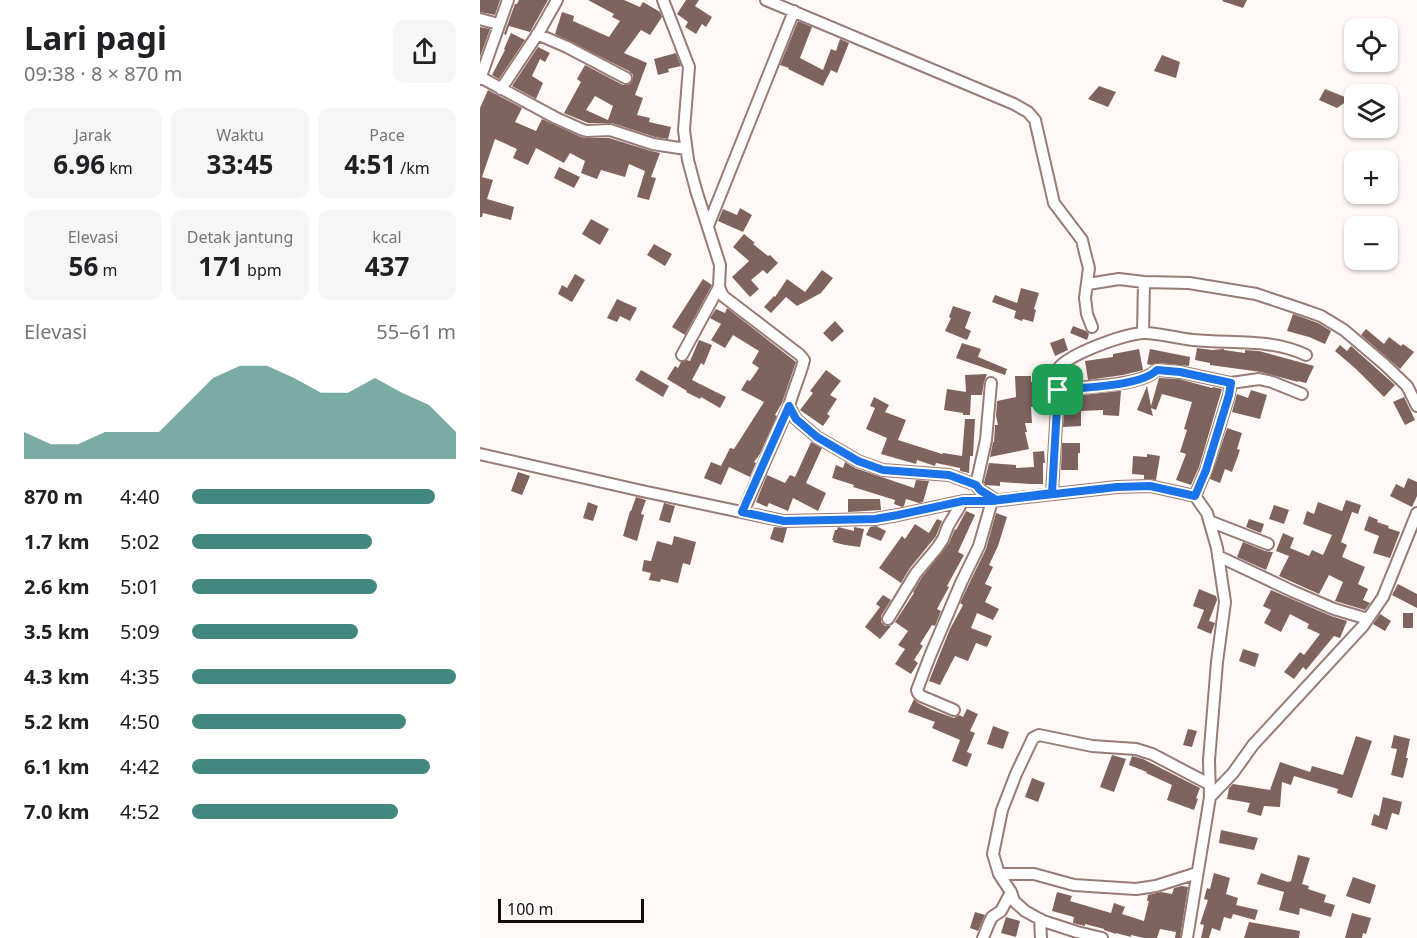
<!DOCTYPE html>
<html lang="id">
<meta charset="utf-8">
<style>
body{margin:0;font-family:"Noto Sans",sans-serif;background:#f6f6f6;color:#202124;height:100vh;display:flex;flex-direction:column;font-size:22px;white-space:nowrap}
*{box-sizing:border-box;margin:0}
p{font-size:20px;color:#757577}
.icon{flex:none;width:33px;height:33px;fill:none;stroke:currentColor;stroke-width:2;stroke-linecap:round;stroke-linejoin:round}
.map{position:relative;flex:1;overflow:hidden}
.side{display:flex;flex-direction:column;background:#fff;width:480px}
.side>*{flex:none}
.buttons{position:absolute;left:864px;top:18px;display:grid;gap:12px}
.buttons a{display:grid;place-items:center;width:54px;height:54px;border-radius:12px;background:#fff;box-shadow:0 2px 4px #0004;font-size:30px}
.scale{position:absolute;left:18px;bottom:15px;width:146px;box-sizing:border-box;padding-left:6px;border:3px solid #150b09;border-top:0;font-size:16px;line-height:21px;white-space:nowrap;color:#150b09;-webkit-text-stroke:4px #fff;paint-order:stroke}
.pin{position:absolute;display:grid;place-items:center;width:51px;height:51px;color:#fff;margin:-26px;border-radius:12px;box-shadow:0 3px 9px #0006}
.round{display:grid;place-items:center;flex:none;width:63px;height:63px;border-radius:12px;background:#f6f6f6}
.overview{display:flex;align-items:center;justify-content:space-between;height:102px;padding:0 24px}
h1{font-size:33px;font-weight:700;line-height:45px}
.metrics{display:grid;grid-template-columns:repeat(3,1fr);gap:9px;height:102px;padding:6px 24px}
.metrics div{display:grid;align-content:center;border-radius:12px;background:#f6f6f6;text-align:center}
.metrics b{font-size:26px;font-weight:700}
.metrics small{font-size:16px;font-weight:400}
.metrics p{font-size:16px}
.chart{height:168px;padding:12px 24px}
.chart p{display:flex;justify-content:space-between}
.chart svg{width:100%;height:108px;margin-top:6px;fill:#42887f;opacity:.7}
ul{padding:0 24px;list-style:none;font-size:20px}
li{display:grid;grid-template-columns:96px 72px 1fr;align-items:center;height:45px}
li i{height:15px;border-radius:8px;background:#42887f}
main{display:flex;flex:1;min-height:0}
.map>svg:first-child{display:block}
.building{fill:#7f645e;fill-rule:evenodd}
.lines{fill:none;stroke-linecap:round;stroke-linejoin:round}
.street-casing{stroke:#987b75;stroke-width:14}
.street{stroke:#fff;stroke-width:10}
.route-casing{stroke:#fff;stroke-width:12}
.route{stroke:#1a73e8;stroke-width:8}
</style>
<main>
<section class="side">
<div class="overview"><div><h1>Lari pagi</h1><p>09:38 · 8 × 870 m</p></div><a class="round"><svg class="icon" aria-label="share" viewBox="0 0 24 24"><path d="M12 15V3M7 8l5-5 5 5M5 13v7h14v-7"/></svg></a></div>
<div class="metrics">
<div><p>Jarak</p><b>6.96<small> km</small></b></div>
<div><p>Waktu</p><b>33:45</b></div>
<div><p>Pace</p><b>4:51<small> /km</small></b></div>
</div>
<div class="metrics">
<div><p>Elevasi</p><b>56<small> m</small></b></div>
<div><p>Detak jantung</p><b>171<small> bpm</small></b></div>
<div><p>kcal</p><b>437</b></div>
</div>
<div class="chart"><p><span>Elevasi</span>55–61 m</p>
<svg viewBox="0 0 160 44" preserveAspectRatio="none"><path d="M0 44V33L10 38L20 38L30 33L40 33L50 33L60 22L70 11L80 6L90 6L100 11L110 17L120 17L130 11L140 17L150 22L160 33V44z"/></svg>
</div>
<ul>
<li><b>870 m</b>4:40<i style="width:92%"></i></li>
<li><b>1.7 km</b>5:02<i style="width:68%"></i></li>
<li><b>2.6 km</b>5:01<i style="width:70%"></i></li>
<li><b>3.5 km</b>5:09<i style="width:63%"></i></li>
<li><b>4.3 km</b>4:35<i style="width:100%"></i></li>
<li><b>5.2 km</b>4:50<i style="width:81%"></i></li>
<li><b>6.1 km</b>4:42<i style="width:90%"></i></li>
<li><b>7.0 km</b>4:52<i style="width:78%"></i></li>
</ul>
</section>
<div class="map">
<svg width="937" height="938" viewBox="0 0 937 938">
<rect width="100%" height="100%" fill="#fff8f6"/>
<path class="building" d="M0 0H20L15 15 0 12Z
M39 0H68L50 32 29 26 26 35 24 34 35 4H37Z
M108 0H144L160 7 163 2 180 12 182 17 170 35 161 30 144 53 167 63 155 95 163 98 157 115 170 118 169 122 191 127 188 139 175 137 132 123H108L84 113 101 82 97 79 105 65 143 85 150 84 153 78V75L149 71 75 34 82 12 94 16 93 21 129 37 140 21 132 17 134 14ZM115 96 133 106 128 120 106 110Z
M206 0H219L215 6 232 17 226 27 222 24 216 34 205 27 208 22 197 14Z
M743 0H767L763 8 742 1Z
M318 21 332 27 320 58 343 70 351 49 356 51 360 39 369 43 357 73 351 70 343 86 308 69 309 68 300 65Z
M0 27 10 29 0 57Z
M31 33 45 40 19 79 12 75 25 50 24 49Z
M58 47 70 53 65 62 60 59 52 76 63 83 56 99 32 86Z
M196 53 201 66 188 69 189 72 178 75 174 59Z
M682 55 700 62 696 78 674 71Z
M619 86 636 92 628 107 608 99Z
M845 89 870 99 857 108 839 100Z
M8 90 42 108 35 122 56 131 62 119 101 137 107 138H129L171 151 180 153 171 177 176 178 169 200 157 197 165 171 149 164 145 177 121 170 117 179 101 173 105 161 90 153 84 163 56 148 48 165 33 158 37 149 15 139 2 177 13 180 7 199 34 207 31 220 3 213 2 217H0V108Z
M79 167 100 177 94 188 74 178Z
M260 208 272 215 263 232 238 221 243 209 257 215Z
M111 219 129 229 120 245 102 234Z
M264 234 275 243 273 244 288 256 290 255 298 263 287 274 283 270 271 280 279 289 270 297 252 277 269 261 253 247Z
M174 244 192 254 185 266 167 255Z
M342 270 353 278 341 293 317 306 306 297 291 313 284 307 294 296 295 297 307 279 325 292Z
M95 274 105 280 92 302 78 294 82 285 87 288Z
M223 279 232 285 205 335 192 327Z
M541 288 559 293 554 309 556 310 553 322 543 319 542 321 534 318 536 311 512 302 515 295 537 303Z
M137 299 157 308 150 321 140 316 137 322 127 318Z
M473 306 491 312 485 328 491 331 487 340 465 331 471 318 469 317Z
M247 308 316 362 302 403 295 415 297 416 280 454 274 462 276 463 270 477 249 467 241 485 224 478 231 462 241 466 250 448 254 449 284 402 261 390 267 380 270 381 279 368 272 363 279 351 253 335 245 348 231 340 241 324 230 318 236 309 245 313Z
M813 314 838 323 851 331 845 344 829 337 807 331Z
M355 321 364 331 352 342 343 333Z
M593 326 606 331 609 334 607 340 590 333Z
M886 329 904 344 909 337 921 346 923 344 934 352 920 369 881 335Z
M584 338 588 350 575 356 570 343Z
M219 340 232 345 224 365 221 363 212 380 246 397 240 408 221 397 220 399 206 392 207 391 187 379 195 366 198 368 201 362 207 360 210 361Z
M482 343 501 349 498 357 527 369 525 375 476 358Z
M860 345 867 351 871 346 915 385 904 397 876 369 855 351Z
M717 348 732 350 744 349V350L765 353V350L779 351 834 366 826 383 818 381V382L781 372 730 365V363L715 360Z
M659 349 663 370 643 375 608 380 605 361 633 357V354Z
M670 349 710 357 709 366 678 363 671 365 667 364Z
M161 370 189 386 183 397 155 380Z
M346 370 361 381 350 395 357 399 347 414 350 416 343 426 320 410 333 393 330 391Z
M507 374 504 382 502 395H491L490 415H483V413L464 410 467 389 486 392 485 375Z
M535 376H551V382L566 380 569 405 551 407 552 423H545L547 432H545L549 449 510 457 513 442H514L515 425H518L516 416 517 401 536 397Z
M679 378 699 379 732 388 733 387 742 389 719 467 711 485 696 480 706 454 700 452 707 430 704 429 712 402 682 394 676 410 671 408 673 416 657 410 667 386 671 406Z
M771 390 787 395 780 419 752 412 757 394 768 398Z
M639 391H641L639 416 623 415V410L601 411V426L583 427 585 397Z
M394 397 409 405 405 412 426 420 418 440 462 454 463 453 482 456 485 419H495L493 456H490L489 473 480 471V468L456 463 455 466 437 460 436 464 401 454 407 438 386 429 395 408 390 406Z
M924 397 935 420 925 425 913 402Z
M747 428 762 433 757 449 760 450 752 472 745 469 740 483 730 479Z
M331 442 342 448 326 483 346 493 338 511 313 498 308 511 289 503 287 507 276 502 287 475 305 483 310 475 315 477Z
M582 443H600V453H598V470H581Z
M564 451 565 463H563V484H550L520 482V486L505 485 504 483 509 463 536 465V468L554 467 553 452Z
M667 454 680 456 676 480 664 479V475L652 474 653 456 667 457Z
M365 462 375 468 434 488 436 480 449 481 443 502 439 503 426 499 424 506 422 507 414 504 415 500 373 487 374 485 352 478 356 465 363 468Z
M38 472 50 476 42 495 31 491Z
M928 478 937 482V496L932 507 910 496 916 484 924 488Z
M156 497 166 500 161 514 164 515 157 541 143 536 150 511H151Z
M368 499H400L401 510 368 512Z
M866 500 881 505 878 514 872 512 861 542 867 545 862 557 885 567 878 584 888 589 883 600 890 603 885 610 855 601 863 582 849 575 839 594 799 576 809 556 796 551 803 533 814 538 810 548 829 556 832 550 843 555 852 535 823 524 827 511 834 514 838 502 862 511Z
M108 502 118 506 113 521 103 518Z
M184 503 195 506 190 523 179 520Z
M794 505 809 510 804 524 789 519Z
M486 511 495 515 478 552 484 555 467 586 469 587 457 609 461 611 455 626 452 625 440 644 443 646 434 660 438 663 431 674 415 664 425 649 418 645 428 631 415 622 434 593 433 592 442 577 469 543 475 529 476 530Z
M516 513 527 517 518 546 509 565 513 567 505 584 512 587 505 602 519 609 513 620 497 613 491 628 512 636 507 647 496 643 488 661 475 656 460 685 449 681 470 629 483 605 480 603 488 586 506 549Z
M889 516 898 520 897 522 909 526 908 528 920 532 910 558 893 553 899 536 884 530Z
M457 519 462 521 456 536 430 568 421 583 399 568 422 536 425 539 435 524 449 533Z
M769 519 784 524 781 533 766 527Z
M396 526 406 531 401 541 386 535 390 527Z
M294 527 307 528 303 543 290 539Z
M358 527 374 531V527L384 529 380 547 365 545 353 542 354 540H352L355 530H357Z
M194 536 216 542 210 565 203 563 198 583 181 579 180 582 169 580 171 573 162 571 164 560 171 561 177 541 192 545Z
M763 542 785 551 793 552 786 570 757 557Z
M918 584 937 594V608L912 595Z
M719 589 736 596 737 600 729 621 735 623 731 634 717 628 724 610 713 606Z
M791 590 851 616 867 621 860 638 854 636 826 670 823 667 814 679 804 672 820 652 824 655 840 634 827 628 829 624 810 614 801 632 784 623 791 610 783 606Z
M403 595 411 600 401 616V622L405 626H411L400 639 385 627 400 607 396 604Z
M923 613H933V628H923Z
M900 614 911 621 905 631 893 624Z
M763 649 779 654 775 667 759 661Z
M434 699 438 703 452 710 474 718 479 715 483 717 487 709 498 714 490 731 495 733 487 752 492 754 487 767 472 761 480 740 452 728 455 722 428 712Z
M513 726 529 732 523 749 507 744Z
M708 729 717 731 712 747 703 745Z
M914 735 930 739 926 758H928L923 778 911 775 917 749 911 748Z
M876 736 892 741 872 798 857 793 858 789 814 776 811 785 802 782 800 807 784 806 781 816 767 812 770 803 747 799 749 788 753 784 790 790 800 762 830 772 832 766 863 775Z
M632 755 646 759 634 792 620 787Z
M652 756 663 759 720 788 716 798 718 799 714 810 687 800 692 785 666 773 667 772 649 765Z
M552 778 565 783 558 802 545 797Z
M903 797 922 802 919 815 912 813 907 830 891 825 894 814 899 816Z
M741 830 778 838 774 850 739 843Z
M818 855 830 858 822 884 829 886 828 889 846 895 844 902 855 905 851 917 820 908 819 915 799 910 804 892 777 884 781 873 808 882 811 881Z
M734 873 750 878 746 894 758 898 756 905 778 910 775 920 753 914 751 919 744 917 740 931 732 928 729 938H721L724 925 720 924 728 900 724 899 727 888 730 889Z
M873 877 896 885 890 904 866 896Z
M702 886 708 887 700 938H695L696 932 680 929 677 938H664L651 935V937L636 933V934L624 930V929L605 924V926L593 923 594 917 572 911 577 892 592 896 590 901 631 913 634 903 645 907 642 914 664 921 669 901H667L668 895 681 892 692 894 694 888Z
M495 912 505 915 498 931 490 928Z
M872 913 891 918 886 934 883 933 882 938H865Z
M526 917 540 921 536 937 521 933Z
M769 922 820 931 819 938H764Z"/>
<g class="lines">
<g class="street-casing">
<path id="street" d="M183 0 209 67 204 130 208 160 216 190 240 265 239 287 243 296 320 355 324 360C320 376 313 391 309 406L316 419 337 437 378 461 403 470 469 475 496 485 500 490 516 500
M286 0 534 104 548 112 555 120 574 203 602 240 605 253 609 268 605 298 607 314 612 327
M0 19 18 24
M57 34 87 47 146 78
M0 77 76 118 103 130 107 131 130 130 173 144 206 149
M0 79 28 0
M21 89 59 32 77 0
M228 226 314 11
M608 284 639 279 664 282 709 283 776 294 821 309 841 316 864 330 904 364 927 386 937 406
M663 333 664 282
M202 355 239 287
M578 390C576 384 573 377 576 372 583 355 645 334 663 333 676 332 699 339 713 340 752 344 790 338 826 355
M0 454 162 491 304 521 395 519 418 515 483 501H512L637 487 670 486 715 496 727 513 737 548 745 602 737 662 729 760 730 797 707 938
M496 485 506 440 511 383
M572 493 578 390C603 386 659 387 677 370L700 372 751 383
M715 496 726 470 749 395 751 383 779 379 792 382 822 394
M263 512 309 406
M729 521 788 544
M738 556 812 591 854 609 888 619
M408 619 436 573 457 548 463 539 468 526 483 501
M474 710 441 696 438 693 437 690 450 656 481 583 499 546 512 501
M730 797 753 773 773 745 883 626 903 597 937 513
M519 874H554L594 885 656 889 676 886 717 873
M560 919 561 938
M503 938 509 923 512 917 521 911 531 892
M622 938 597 932 563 921 545 911 534 901 531 892 519 874 513 854 522 810 536 774 553 738 559 735 612 746 656 749 672 754 729 784"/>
</g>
<use href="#street" class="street"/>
</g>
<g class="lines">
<g class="route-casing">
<path id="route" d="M578 390 572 493 516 500 500 490 496 485 469 475 403 470 378 461 337 437 316 419 309 406 262 512 304 521 395 519 418 515 483 501H512L637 487 670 486 715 496 726 470 749 395 751 383 700 372 677 370C660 387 602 387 578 390"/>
</g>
<use href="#route" class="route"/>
</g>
</svg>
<div class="buttons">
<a><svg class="icon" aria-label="locate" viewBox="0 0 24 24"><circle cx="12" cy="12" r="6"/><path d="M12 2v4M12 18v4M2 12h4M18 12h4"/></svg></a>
<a><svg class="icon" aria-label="layers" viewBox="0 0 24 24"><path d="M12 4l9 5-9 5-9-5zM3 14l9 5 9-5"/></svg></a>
<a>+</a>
<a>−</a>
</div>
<div class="scale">100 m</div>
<div class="pin" style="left:578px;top:390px;background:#1e9e55"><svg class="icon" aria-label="arrive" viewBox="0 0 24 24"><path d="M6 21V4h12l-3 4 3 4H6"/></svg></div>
</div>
</main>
